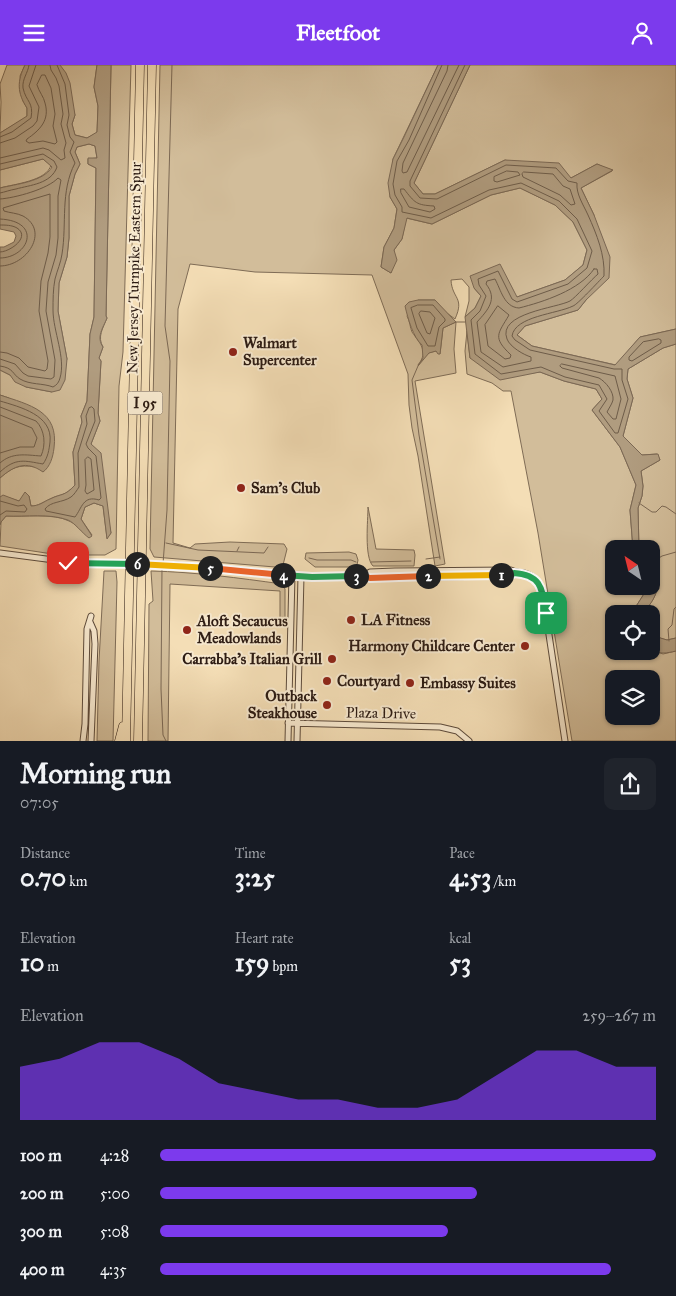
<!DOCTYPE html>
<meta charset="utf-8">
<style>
body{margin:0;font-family:"IM FELL Great Primer",serif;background:#20242c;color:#f1f3f6;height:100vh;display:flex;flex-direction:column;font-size:19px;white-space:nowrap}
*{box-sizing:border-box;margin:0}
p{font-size:16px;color:#9ea1a6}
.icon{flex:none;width:28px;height:28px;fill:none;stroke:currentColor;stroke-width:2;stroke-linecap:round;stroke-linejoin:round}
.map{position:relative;height:676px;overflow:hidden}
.sheet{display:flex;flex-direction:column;background:#171b24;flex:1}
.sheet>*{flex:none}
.needle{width:32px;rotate:325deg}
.tools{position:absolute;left:605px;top:475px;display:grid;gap:10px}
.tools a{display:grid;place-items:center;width:55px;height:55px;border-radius:10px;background:#171b24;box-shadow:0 1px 4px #0004;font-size:25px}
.pin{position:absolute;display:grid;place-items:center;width:42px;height:42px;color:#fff;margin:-21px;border-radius:10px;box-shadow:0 2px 8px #0006}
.km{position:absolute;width:25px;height:25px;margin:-12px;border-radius:50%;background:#222;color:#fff;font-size:14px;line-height:25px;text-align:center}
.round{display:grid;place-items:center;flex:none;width:52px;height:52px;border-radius:10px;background:#20242c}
.summary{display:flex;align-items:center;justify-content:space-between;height:85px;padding:0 20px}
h1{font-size:28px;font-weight:800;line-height:38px}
.figures{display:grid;grid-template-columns:repeat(3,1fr);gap:8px;height:85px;padding:5px 20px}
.figures div{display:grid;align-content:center}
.figures b{font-size:25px;font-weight:800}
.figures small{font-size:14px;font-weight:400}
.figures p{font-size:14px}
.chart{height:140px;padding:10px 20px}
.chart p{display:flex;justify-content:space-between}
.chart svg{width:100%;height:90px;margin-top:5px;fill:#7c3aed;opacity:.7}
ul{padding:0 20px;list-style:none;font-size:16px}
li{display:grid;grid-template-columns:80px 60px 1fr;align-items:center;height:38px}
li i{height:12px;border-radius:6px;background:#7c3aed}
header{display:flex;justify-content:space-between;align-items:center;height:65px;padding:0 20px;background:#7c3aed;color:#fff;font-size:22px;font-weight:800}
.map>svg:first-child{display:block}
.green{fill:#d2bd9a;stroke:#7f6c56;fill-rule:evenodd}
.water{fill:#b09c7f;stroke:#7b6854}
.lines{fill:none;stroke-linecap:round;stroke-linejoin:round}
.shore{stroke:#6e5c49;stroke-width:1}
.stream{stroke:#7b6854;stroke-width:1}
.minor-casing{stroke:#5e4c3c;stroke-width:7}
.highway-casing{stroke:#2c1b13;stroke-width:9}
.minor{stroke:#f8ead0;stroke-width:5}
.highway{stroke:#f4deb6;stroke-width:8}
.minor-bridge-casing{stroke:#5e4c3c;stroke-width:7;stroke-linecap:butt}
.minor-bridge{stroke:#f8ead0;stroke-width:5}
.split-1-casing{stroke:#fff;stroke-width:10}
.split-2-casing{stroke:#fff;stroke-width:10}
.split-3-casing{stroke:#fff;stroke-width:10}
.split-4-casing{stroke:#fff;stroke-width:10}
.split-5-casing{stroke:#fff;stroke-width:10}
.split-6-casing{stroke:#fff;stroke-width:10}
.split-7-casing{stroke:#fff;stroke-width:10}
.split-1{stroke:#22a559;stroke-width:6}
.split-2{stroke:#f5b400;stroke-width:6}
.split-3{stroke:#f0652b;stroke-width:6}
.split-4{stroke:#22a559;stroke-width:6}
.split-5{stroke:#f0652b;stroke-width:6}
.split-6{stroke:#f5b400;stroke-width:6}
.split-7{stroke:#22a559;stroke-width:6}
.poi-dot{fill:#8f2418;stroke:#f8ead0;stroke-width:2}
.labels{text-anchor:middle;stroke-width:4;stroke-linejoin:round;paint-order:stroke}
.shield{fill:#f8ead0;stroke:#69594c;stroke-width:1}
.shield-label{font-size:14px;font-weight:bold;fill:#2c1b13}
.street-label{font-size:15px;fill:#2c1b13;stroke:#f8ead0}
.poi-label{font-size:15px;font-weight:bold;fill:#2c1b13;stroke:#f8ead0;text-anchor:start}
</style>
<header><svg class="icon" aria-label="menu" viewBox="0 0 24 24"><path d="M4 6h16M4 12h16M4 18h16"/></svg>Fleetfoot<svg class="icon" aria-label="person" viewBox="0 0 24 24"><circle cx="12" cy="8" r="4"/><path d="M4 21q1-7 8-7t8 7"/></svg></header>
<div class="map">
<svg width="676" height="676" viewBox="0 0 676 676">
<rect width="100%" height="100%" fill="#f4deb6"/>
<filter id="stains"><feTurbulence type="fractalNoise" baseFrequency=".004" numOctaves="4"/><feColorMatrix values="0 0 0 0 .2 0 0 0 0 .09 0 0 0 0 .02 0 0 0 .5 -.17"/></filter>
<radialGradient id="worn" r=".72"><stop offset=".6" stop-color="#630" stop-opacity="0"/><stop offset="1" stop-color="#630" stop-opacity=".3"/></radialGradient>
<path class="green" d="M7 0H25L20 11 23 36 27 43V52L0 68 1 37 0 19Z
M59 0H97L94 22 98 41 97 68 87 73 75 70 72 59 75 50Z
M111 0H131L123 287 119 321 116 484 105 490H59L0 481 1 457 6 451C23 452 54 448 69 456 79 460 77 466 92 470L81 454 85 442 94 438 103 441 107 473 111 468 91 379 100 356 98 348 101 296 99 293 103 282C97 272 103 263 107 253L106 251Z
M160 0H438L393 94 390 132 397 144 394 163 384 182 381 202 391 208 394 185 402 174 406 153 432 159 491 130 520 123 555 140 573 157 587 185 583 200 565 215 517 232 474 223 481 231 475 243 465 252 469 236V222L462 214 451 215C452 234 465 232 455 254L444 246 435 235H418L407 251C410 256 410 263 412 267 420 279 429 286 418 300L428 288 436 286 440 289 443 263 456 257 454 284 456 308 415 316 445 499 435 501 418 391 412 363 409 340 408 309 372 210 255 207 190 199 178 244 173 478 190 483 195 479 230 477 284 479 287 484 283 500 275 502 154 492 150 484Z
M470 0H676V264L640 272 616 300 532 281 517 270 525 261 578 245 586 235 594 150 581 123 612 106 597 99 571 113 505 95 435 129H423L414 118Z
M89 79 95 81 97 93 88 94V99L96 103 94 252 90 269 87 336 81 351 82 357 73 387 75 420C64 432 62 428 50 434 43 437 39 441 31 441L29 431 19 436 3 431 0 432V413C11 403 19 399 35 402L9 333 0 330V305L10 310 26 322 52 327 67 294 58 246 59 218 67 192 69 173V131L75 109 80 99 75 87 77 82Z
M43 94 51 100C47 116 14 119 0 123V105Z
M467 266 470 293 524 309 540 307 564 316 596 324 602 334 592 345 620 382 636 420 630 445 633 484H614V521H649L635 543 630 549H614V586H651V584L663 589 676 586V676H572L538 468 511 326H503L492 318 467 309 465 286ZM614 614H651V651H614Z
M676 279V573L667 575 652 571 651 549H641C653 538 662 523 656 506 653 497 651 495 651 484H639L638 443 642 431 643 421 641 406 660 395 657 389 642 390 623 371 633 333 627 314 628 304 663 283Z
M368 442 376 484 414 485 415 490 414 501H373C364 492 368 455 368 442Z
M349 487 356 489 358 495 357 500 353 502H315L305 494 306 488Z
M104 506H116L117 517 113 676H97L99 596Z
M151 506C195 507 239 513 282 519L285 524V557L282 561 280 557V526L170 519 168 676H148L149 539 153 536Z"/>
<path class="water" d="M25 0H60L66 8 70 18 75 50 72 59 75 70 87 73 97 67 98 41 94 22 97 0H111L106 251 107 253C103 263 96 272 103 282L99 293 101 296 98 348 100 356 91 379 101 388 111 468 107 474 103 441 94 438 85 442 81 454 92 471 89 473C82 468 75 458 68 455 49 448 26 452 6 451L1 457 0 460V432L3 430 19 436 25 427 29 431 31 441C39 441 43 437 50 434 62 428 64 432 75 420L73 387 82 357 81 351 87 336 90 269 94 252 96 103 88 99V93H97L95 81 89 79 77 82 75 87 80 99 75 109 69 131V173L67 192 59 218 58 246 67 294 65 315 60 325 52 327 26 322 15 317 10 310 0 305V182H4L14 177 16 171 14 167 0 164V123C16 119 43 117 52 102L43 94 0 105V68L27 51V43C17 28 17 16 25 0Z
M438 0H470L414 118 423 129H435L505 95 559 98 571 113 597 99 613 105 581 123 594 150 610 192 609 213 586 235 578 245 525 261 517 270 532 281 615 300 640 272 676 264V279L663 283 628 304 627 314 633 333 623 371 642 390 658 389 660 395 641 406 643 421 642 431 638 443 639 484H633L630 445 636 420 620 382 592 345 602 334 596 324 564 316 540 307 500 315 470 293 465 252 475 243 481 231 474 223 470 211 500 199 517 232 565 215 583 200 587 185 573 157 555 140 520 123 491 130 432 159 407 153 402 174 394 185 397 195 391 208 381 202 384 182 394 163 397 144 390 132 388 118 393 94 404 72Z
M418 235H435L456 257 443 263 440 289H438L436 286 429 288 418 301 423 293 422 280C413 272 408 254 405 241L409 237Z
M0 330C30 340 59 346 54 383 53 392 50 402 43 407 26 395 14 401 0 413Z
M651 496C663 516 658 534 641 549H630L635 543 649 521H651Z
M651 570 667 575 676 573V586C667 588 659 590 651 584Z"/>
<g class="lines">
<path class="shore" d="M442 0 409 75 397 96 393 119 395 130 402 142V147L431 153 489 125 521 118 559 136 577 154 592 186 587 203 568 219 517 237 512 234 498 206 478 214 479 220 486 231 480 246 471 255 475 289 501 309 541 302 565 312 599 320 607 334 599 346 615 368H618L628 334 622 315V304H614L530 285 515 275 512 271C515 251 557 249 573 241 577 240 599 216 604 211 605 190 597 170 588 150 583 139 576 129 577 118L568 116 556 103 506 100 437 134 420 133 410 121V116L465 0
M448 0 447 6 403 98 402 106 403 108 407 107 459 0
M42 10H45L51 23 55 49 53 61 57 77 55 79 43 76 29 78 26 76 27 74C40 65 50 55 45 38 44 32 39 27 37 20Z
M0 72 12 67 31 53C34 37 26 37 23 23 22 14 28 8 29 0
M0 78 15 73 33 61 37 56 39 42 29 21 36 0
M0 93 43 83 49 85 61 95 65 93 64 85 66 78 61 59 63 49 59 21 56 13 51 5 50 0
M0 99 43 89 54 96 57 102C51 119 30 120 16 124 10 125 5 127 0 128
M507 106 518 107 520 110 497 117 494 116V112Z
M524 107 553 109 563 121 570 124 575 139 571 140 560 130 523 112 522 109Z
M401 124H404C415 138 416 140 434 141L435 144 430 147 409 142 401 128Z
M0 134C15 133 48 124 58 113L61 115 58 131V173L56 190 48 217 46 246 55 295 54 312 51 314 28 311 23 308 15 299 0 294
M0 154C43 156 29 193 0 193
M0 160C5 160 12 160 17 163 31 172 10 187 0 187
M0 201C27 201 50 166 23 151 17 148 10 148 4 146L3 143 50 129V172L48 188 41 216 39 246 48 296 47 304 45 306 28 302 19 293 7 288 0 287
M594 204H597L598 209C592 214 575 233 570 236 557 243 497 248 507 274 510 282 524 290 531 292V296L503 302 481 287 477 257C488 245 498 234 486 219L487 216 495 214C501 225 504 242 519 243 543 237 580 225 594 204Z
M418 240H433L445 254V256L439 262 435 281H428L417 263 411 243Z
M498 241 509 250C498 269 492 272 511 290L510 293 505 294 488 281 485 260Z
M421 246 430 247 435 253 430 269 427 268 419 249Z
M659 274 661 275V278L632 296 629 295V292L643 277Z
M562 299 615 311 621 334 616 354H613L607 347C609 343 612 339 613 335 614 327 606 317 599 313L562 303 560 301Z
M0 301C14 303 12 309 20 314 30 320 43 318 53 322 57 320 59 317 60 313 66 293 53 266 53 245 53 235 53 224 55 214 57 206 61 197 62 189 67 158 60 127 75 98L70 87 74 77 70 72 67 60 69 50 65 19 57 0
M0 336C20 342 53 350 50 377 49 385 48 392 43 399 25 396 16 392 0 407
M0 342 36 356C45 365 46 380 41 391 26 390 12 387 0 398
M92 342 94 344 95 356 86 379 88 383 96 391 101 433 99 435C83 430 82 443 75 452L46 446 45 444C51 436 62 438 71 432 74 430 77 425 79 422L78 388 87 359 86 351 89 343Z
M0 350 32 363 37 373 34 382H20L0 388
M88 392 91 394 94 425 87 429 85 426 86 420 85 395Z
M0 436 18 441 24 440 27 444 25 447 6 446 0 450"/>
<path class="stream" d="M456 257H465
M418 301 412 315 419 370 440 494
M639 438 652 447H656L662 441 666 442 676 449
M166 478 198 485 264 488 268 482
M237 486 239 482
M309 493 317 495H351L356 497
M426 494 440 492
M371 497 411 496
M651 498 662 491 676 487
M163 499 167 445 170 296 165 261 172 0
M162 503 161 624 163 670 166 676
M669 576 668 564 672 560 674 544 676 542"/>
<g class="minor-casing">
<path id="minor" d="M0 488 77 498
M175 500 312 512 364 511 370 513 498 511 511 510 514 508
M364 511 370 507 395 506 511 505C516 508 518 507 524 508 536 511 540 519 543 530L565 676
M90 557 94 566 95 579 91 676
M288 658 440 662 457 666 469 676
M83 676 85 659 87 564 91 551
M288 676 292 510
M297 676 301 511"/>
</g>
<g class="highway-casing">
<path id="highway" d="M119 676 123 661
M126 676 140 0
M138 676 152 0"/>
</g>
<use href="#minor" class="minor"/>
<use href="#highway" class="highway"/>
<g class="minor-bridge-casing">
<path id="minor-bridge" d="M77 498 175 500"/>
</g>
<use href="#minor-bridge" class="minor-bridge"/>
</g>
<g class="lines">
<g class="split-1-casing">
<path id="split-1" d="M501 510H511L514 508C542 510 542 524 546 548"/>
</g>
<g class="split-2-casing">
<path id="split-2" d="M428 511 501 510"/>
</g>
<g class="split-3-casing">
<path id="split-3" d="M356 511H364L370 513 428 511"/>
</g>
<g class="split-4-casing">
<path id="split-4" d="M283 510 312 512 356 511"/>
</g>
<g class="split-5-casing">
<path id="split-5" d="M210 503 283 510"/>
</g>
<g class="split-6-casing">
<path id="split-6" d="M137 499 210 503"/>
</g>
<g class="split-7-casing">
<path id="split-7" d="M68 498 137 499"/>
</g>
<use href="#split-1" class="split-1"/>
<use href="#split-2" class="split-2"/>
<use href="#split-3" class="split-3"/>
<use href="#split-4" class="split-4"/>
<use href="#split-5" class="split-5"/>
<use href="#split-6" class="split-6"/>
<use href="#split-7" class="split-7"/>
</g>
<g class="poi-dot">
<circle cx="233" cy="287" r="5"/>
<circle cx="241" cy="423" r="5"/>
<circle cx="351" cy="555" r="5"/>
<circle cx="187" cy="565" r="5"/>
<circle cx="525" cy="581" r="5"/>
<circle cx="332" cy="594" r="5"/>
<circle cx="327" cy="616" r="5"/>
<circle cx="410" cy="618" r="5"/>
<circle cx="327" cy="640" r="5"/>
</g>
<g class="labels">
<rect class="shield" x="127.5" y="326.5" width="35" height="23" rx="4"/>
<g class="shield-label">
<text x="145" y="343">I 95</text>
</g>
<g class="street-label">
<text transform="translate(134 203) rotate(-89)" y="5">New Jersey Turnpike Eastern Spur</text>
<text transform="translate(381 648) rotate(1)" y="5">Plaza Drive</text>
</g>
<g class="poi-label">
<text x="243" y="283">Walmart<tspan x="243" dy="17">Supercenter</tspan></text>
<text x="251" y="428">Sam's Club</text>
<text x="361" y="560">LA Fitness</text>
<text x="197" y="561">Aloft Secaucus<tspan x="197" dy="17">Meadowlands</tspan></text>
<text x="515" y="586" text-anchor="end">Harmony Childcare Center</text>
<text x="322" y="599" text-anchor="end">Carrabba's Italian Grill</text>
<text x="337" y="621">Courtyard</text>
<text x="420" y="623">Embassy Suites</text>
<text x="317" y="636" text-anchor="end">Outback<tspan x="317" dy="17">Steakhouse</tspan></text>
</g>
</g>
<rect width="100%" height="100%" filter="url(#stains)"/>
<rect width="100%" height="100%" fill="url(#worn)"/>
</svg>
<div class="tools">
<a><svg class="needle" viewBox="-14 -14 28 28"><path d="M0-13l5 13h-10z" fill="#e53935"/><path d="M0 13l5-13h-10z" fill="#9ea1a6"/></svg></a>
<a><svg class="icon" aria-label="locate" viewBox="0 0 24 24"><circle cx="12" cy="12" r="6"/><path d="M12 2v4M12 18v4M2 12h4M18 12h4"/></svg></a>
<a><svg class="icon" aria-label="layers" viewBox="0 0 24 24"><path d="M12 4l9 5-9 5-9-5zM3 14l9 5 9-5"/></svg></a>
</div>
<div class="pin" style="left:546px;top:548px;background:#1e9e55"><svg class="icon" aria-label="arrive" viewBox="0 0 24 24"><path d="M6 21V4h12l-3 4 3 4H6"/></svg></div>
<div class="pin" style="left:68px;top:498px;background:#d93025"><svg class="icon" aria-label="check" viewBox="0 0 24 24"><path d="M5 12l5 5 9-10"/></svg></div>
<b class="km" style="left:501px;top:510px">1</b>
<b class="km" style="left:428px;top:511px">2</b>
<b class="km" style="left:356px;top:511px">3</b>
<b class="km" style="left:283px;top:510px">4</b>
<b class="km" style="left:210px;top:503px">5</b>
<b class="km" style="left:137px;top:499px">6</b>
</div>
<section class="sheet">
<div class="summary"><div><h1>Morning run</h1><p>07:05</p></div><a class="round"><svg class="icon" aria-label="share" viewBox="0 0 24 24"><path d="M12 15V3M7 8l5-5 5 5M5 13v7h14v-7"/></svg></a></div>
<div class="figures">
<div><p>Distance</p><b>0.70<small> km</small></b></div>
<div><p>Time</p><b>3:25</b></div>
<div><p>Pace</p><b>4:53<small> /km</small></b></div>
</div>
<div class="figures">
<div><p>Elevation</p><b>10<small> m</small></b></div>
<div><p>Heart rate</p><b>159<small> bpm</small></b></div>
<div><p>kcal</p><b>53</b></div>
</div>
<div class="chart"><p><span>Elevation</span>259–267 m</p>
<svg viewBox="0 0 160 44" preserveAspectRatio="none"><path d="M0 44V18L10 14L20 6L30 6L40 14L50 26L60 30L70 34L80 34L90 38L100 38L110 34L120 22L130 10L140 10L150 18L160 18V44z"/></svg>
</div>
<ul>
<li><b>100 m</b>4:28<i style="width:100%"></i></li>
<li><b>200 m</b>5:00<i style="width:64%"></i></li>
<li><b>300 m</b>5:08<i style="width:58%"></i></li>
<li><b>400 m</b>4:35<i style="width:91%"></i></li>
</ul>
</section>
